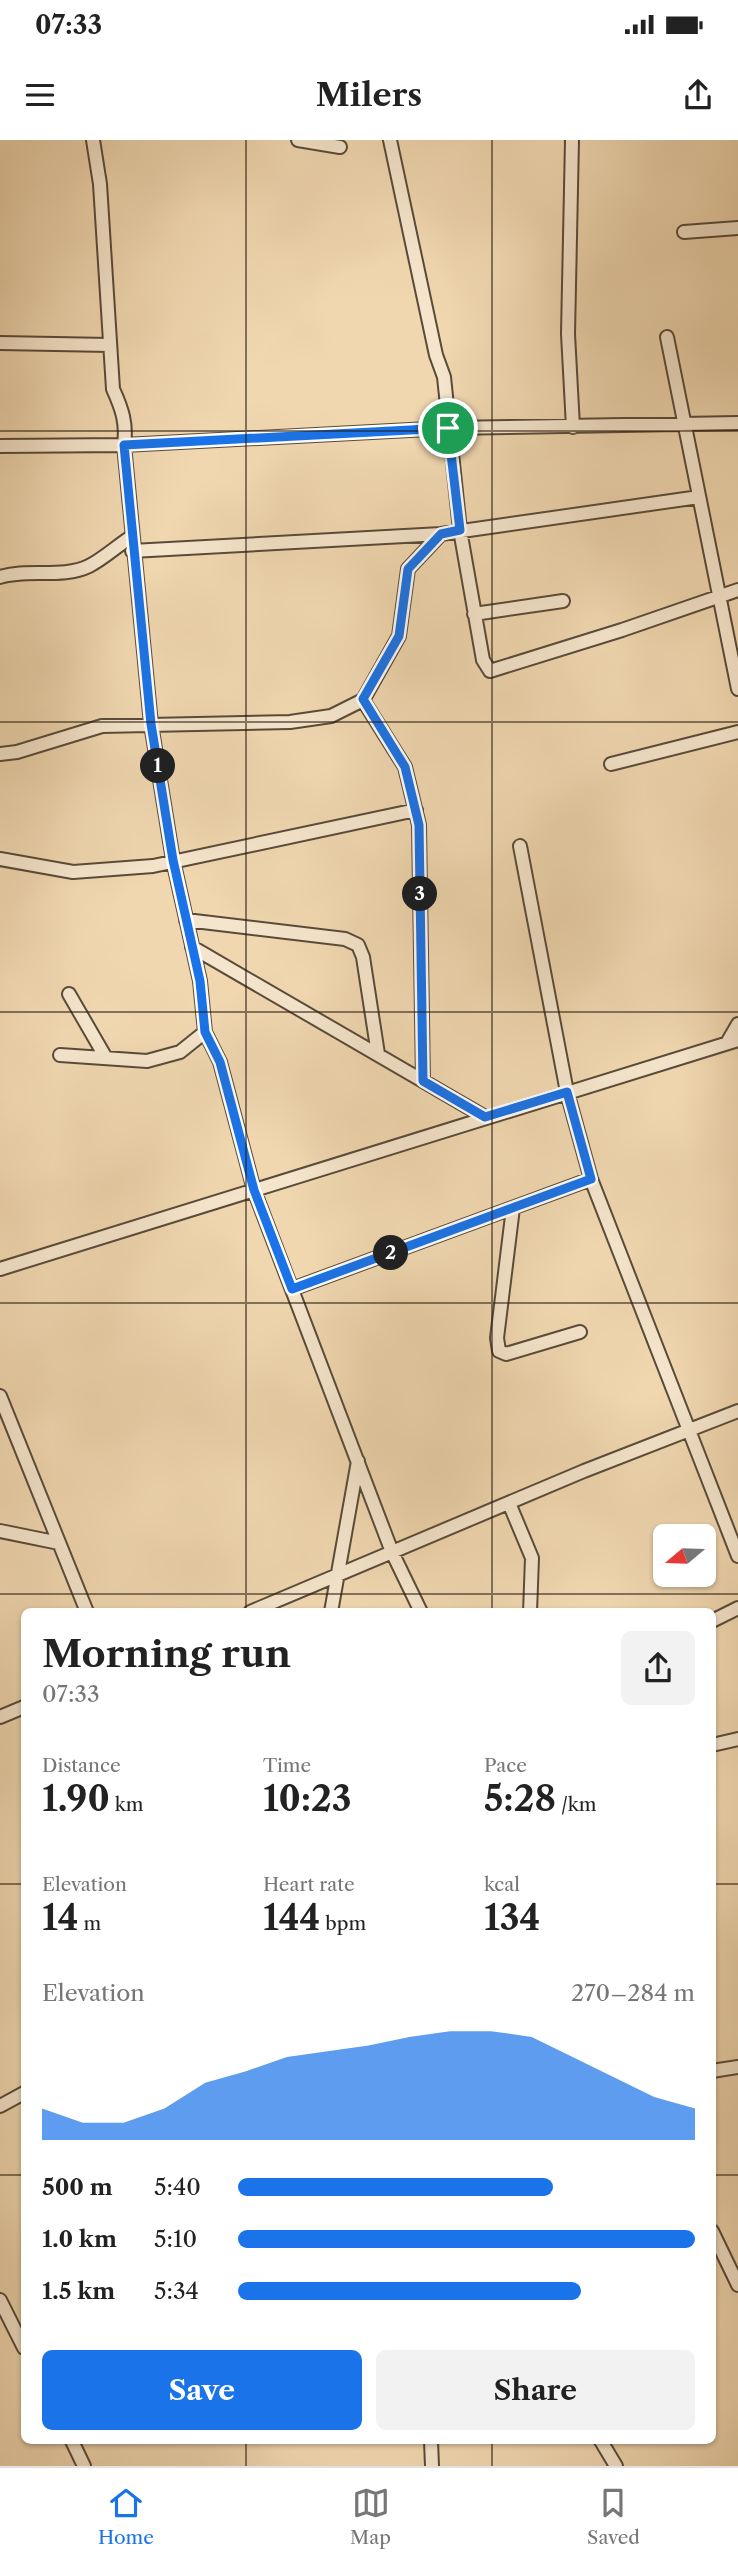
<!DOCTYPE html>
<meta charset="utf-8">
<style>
body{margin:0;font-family:"Libre Caslon Text",serif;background:#f2f2f2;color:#222;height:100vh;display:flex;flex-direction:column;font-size:26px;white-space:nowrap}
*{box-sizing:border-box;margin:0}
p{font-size:23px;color:#767676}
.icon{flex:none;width:38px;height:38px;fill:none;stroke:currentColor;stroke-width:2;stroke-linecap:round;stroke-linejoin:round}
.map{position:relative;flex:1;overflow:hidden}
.panel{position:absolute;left:21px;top:1468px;width:695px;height:836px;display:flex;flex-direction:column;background:#fff;border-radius:10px;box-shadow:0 2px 5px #0004}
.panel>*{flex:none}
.needle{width:46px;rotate:251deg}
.controls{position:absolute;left:653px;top:1384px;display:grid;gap:14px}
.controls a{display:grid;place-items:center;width:63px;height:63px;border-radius:10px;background:#fff;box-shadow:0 2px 5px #0004;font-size:35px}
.pin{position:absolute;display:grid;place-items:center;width:60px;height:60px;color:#fff;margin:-30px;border:4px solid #fff;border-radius:50%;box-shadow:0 2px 7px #0007}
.km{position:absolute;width:35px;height:35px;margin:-18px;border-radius:50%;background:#222;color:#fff;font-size:19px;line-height:35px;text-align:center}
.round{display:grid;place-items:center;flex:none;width:74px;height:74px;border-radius:10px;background:#f2f2f2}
.headline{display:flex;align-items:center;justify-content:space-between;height:119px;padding:0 21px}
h1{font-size:38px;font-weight:800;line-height:52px}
.figures{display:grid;grid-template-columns:repeat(3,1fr);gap:10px;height:119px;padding:7px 21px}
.figures div{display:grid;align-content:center}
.figures b{font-size:35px;font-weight:800}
.figures small{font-size:19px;font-weight:400}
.figures p{font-size:19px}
.chart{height:196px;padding:14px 21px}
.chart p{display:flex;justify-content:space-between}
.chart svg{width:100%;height:126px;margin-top:7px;fill:#1a73e8;opacity:.7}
.action{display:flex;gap:14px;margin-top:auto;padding:14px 21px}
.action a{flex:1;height:80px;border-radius:10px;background:#1a73e8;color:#fff;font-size:28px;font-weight:800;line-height:80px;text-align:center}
.action a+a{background:#f2f2f2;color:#222}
ul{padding:0 21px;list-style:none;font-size:23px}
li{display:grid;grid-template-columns:112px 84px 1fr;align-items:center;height:52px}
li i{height:18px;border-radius:9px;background:#1a73e8}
.status{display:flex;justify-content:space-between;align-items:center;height:49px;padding:0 35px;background:#fff;direction:ltr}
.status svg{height:19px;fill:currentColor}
header{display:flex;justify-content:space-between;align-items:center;height:91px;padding:0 21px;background:#fff;font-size:32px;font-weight:800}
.dock{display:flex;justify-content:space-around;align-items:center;height:98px;border-top:2px solid #e0e0e0;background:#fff;font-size:19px;color:#767676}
.dock a{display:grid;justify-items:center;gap:4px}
.dock .on{color:#1a73e8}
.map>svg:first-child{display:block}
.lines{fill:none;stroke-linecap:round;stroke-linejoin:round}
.minor-casing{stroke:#594b39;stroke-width:16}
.minor{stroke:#f5e5cc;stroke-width:12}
.route-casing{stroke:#fff;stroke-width:14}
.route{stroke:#1a73e8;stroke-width:9}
.grid{fill:none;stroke:#271c11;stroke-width:2;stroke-opacity:0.55}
</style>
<div class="status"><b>07:33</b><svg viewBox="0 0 49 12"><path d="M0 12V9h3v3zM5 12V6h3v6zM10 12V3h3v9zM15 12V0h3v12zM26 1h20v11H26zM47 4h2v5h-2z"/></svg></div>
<header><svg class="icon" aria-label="menu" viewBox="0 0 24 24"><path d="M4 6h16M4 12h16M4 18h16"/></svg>Milers<svg class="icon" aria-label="share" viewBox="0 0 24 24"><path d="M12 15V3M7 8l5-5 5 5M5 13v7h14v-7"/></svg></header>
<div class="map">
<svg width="738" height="2326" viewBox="0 0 738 2326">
<rect width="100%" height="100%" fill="#f0d7b0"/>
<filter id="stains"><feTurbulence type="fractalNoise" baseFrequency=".00286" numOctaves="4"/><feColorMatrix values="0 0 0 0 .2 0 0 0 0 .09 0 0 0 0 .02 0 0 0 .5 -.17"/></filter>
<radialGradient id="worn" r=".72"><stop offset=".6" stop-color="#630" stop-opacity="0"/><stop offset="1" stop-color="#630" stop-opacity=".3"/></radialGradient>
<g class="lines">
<g class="minor-casing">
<path id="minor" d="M93 0 100 44 113 249C122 269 127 283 124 305L151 584 173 720 200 841 205 892 220 922 254 1050 392 1412 421 1472
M298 0 340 7
M390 0 436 215 444 237 460 390 483 520 490 531 622 490 738 450
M572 0 568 194 573 287
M684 92 738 88
M667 197 738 549
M0 203 110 205
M0 306 124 305 448 288 738 283
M132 411 441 394
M0 437C28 428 62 439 89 426 103 419 117 406 131 397
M474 474 563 461
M363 560 405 627 419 685 423 941
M0 614 17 612 102 586 290 582 331 576 363 560 399 496 408 429 441 394 699 357
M611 624 738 592
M520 706 567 952 591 1039 738 1416
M0 719 73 732 153 726 416 670
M186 780 345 799 358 805 363 817 378 914
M192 807 485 977
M69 854 106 918
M727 903 738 884
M60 915 147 921 180 912 205 892
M513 1068 497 1198 499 1211 506 1214 580 1192
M0 1129 738 900
M292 1149 591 1039
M0 1256 87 1472
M509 1363 532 1418 530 1472
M0 1391 59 1403
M250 1472 584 1331 738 1271
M331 1472 358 1321
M712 1481 738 1468
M0 1577 24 1567
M712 1605 738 1599
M712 1931 738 1927
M0 1966 24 1953
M712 2091 738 2145
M0 2160 24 2208
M72 2301 84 2326
M431 2301 432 2326
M601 2301 616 2326"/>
</g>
<use href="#minor" class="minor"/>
</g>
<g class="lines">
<g class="route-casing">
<path id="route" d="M448 288 460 390 441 394 408 429 399 496 363 559 405 627 419 685 423 941 485 977 567 952 591 1039 292 1149 254 1050 220 922 205 892 200 841 173 720 151 584 124 305Z"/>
</g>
<use href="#route" class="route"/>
</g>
<path class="grid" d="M246 0V1472M492 0V1472M0 291H738M0 582H738M0 872H738M0 1163H738M0 1454H738M0 1744H24M712 1744H738M0 2035H24M712 2035H738M246 2301V2326M492 2301V2326"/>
<rect width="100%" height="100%" filter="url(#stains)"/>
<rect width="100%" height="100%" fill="url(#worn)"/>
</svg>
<div class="controls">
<a><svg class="needle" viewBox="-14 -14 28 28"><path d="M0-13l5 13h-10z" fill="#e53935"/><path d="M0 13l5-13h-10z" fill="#767676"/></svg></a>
</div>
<div class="pin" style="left:448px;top:288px;background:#1e9e55"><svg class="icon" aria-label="arrive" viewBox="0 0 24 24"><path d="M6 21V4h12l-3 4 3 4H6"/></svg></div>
<b class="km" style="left:158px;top:626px">1</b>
<b class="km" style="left:391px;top:1113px">2</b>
<b class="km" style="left:420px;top:754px">3</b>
<section class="panel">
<div class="headline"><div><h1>Morning run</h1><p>07:33</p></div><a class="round"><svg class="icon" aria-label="share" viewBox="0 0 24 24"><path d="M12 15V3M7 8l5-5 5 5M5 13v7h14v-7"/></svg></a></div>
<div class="figures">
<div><p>Distance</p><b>1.90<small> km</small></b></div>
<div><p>Time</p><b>10:23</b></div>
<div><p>Pace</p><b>5:28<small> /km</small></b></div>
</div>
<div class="figures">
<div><p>Elevation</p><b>14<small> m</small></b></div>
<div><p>Heart rate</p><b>144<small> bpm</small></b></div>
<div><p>kcal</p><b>134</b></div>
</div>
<div class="chart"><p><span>Elevation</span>270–284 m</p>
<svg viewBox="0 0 160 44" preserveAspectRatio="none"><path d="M0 44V33L10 38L20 38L30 33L40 24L50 20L60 15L70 13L80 11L90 8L100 6L110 6L120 8L130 15L140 22L150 29L160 33V44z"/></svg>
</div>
<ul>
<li><b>500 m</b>5:40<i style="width:69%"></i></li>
<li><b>1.0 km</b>5:10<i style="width:100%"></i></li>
<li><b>1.5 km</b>5:34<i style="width:75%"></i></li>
</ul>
<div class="action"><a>Save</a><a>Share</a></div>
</section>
</div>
<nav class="dock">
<a class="on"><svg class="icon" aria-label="home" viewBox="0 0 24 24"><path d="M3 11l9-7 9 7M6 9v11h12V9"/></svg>Home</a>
<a><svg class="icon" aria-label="map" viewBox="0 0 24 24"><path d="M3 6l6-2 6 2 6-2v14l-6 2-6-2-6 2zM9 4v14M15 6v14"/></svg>Map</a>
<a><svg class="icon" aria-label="saved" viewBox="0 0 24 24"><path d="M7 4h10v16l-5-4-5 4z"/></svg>Saved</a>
</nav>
